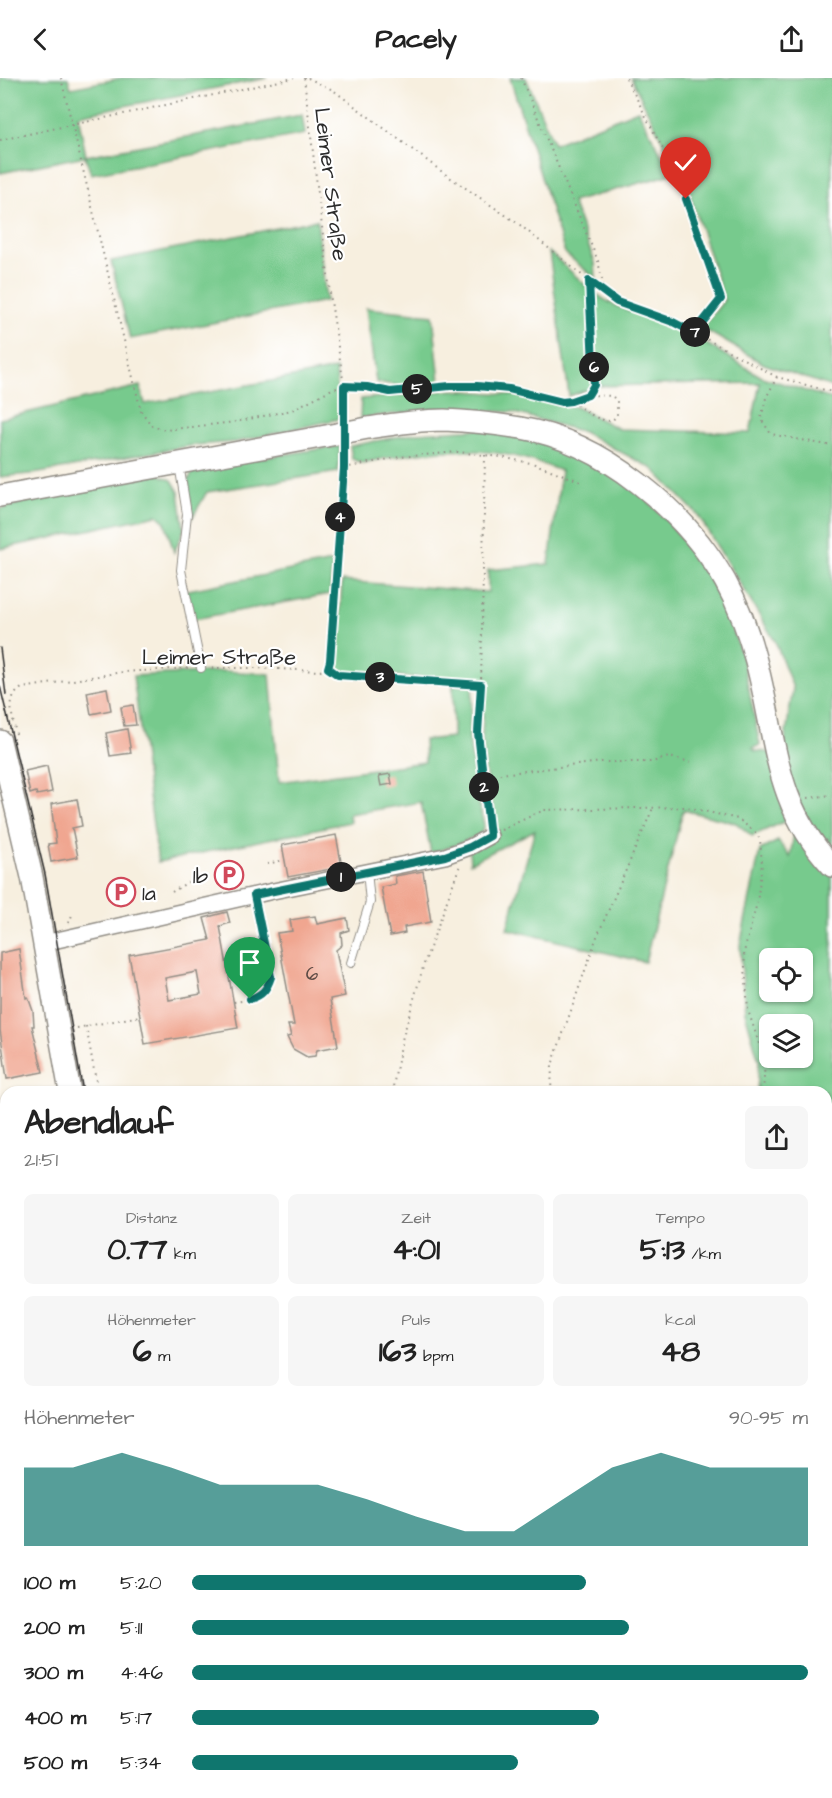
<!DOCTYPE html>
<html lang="de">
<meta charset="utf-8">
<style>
body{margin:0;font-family:"Architects Daughter",sans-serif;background:#f6f6f6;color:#222;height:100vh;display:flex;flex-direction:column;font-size:22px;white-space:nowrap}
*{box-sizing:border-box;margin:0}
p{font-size:20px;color:#767676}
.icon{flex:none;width:33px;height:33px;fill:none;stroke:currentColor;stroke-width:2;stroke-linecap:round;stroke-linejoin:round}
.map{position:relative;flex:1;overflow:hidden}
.panel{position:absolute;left:0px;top:1008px;width:832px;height:712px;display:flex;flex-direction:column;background:#fff;border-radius:18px 18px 0 0;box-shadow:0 2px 4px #0004}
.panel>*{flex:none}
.controls{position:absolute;left:759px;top:870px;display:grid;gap:12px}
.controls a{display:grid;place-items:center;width:54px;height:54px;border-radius:9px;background:#fff;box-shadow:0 2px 4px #0004;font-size:30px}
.pin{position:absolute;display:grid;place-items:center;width:51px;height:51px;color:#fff;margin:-62px -26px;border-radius:50% 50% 50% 0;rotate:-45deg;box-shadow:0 0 6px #0007}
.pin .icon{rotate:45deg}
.km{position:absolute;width:30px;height:30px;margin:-15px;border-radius:50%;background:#222;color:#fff;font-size:16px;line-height:30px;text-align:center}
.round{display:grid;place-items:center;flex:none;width:63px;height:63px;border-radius:9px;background:#f6f6f6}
.headline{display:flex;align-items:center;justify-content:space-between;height:102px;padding:0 24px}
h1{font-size:33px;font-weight:700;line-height:45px}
.stats{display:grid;grid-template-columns:repeat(3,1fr);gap:9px;height:102px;padding:6px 24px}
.stats div{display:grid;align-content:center;border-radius:9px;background:#f6f6f6;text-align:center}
.stats b{font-size:30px;font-weight:700}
.stats small{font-size:16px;font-weight:400}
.stats p{font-size:16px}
.chart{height:168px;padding:12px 24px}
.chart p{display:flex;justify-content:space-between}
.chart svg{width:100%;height:108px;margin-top:6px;fill:#0f766e;opacity:.7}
ul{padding:0 24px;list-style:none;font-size:20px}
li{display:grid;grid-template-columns:96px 72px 1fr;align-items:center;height:45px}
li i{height:15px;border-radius:8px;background:#0f766e}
header{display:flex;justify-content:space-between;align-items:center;height:78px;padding:0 24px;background:#fff;font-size:27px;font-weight:700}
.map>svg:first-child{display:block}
.green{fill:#77ca8d;stroke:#517a5c;stroke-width:1.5;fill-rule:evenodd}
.building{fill:#f0a690;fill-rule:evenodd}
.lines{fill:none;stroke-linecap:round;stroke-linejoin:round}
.lane-casing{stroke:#918d85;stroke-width:10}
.street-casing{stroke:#918d85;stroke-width:18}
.secondary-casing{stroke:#918d85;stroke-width:24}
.path{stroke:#918d85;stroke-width:2;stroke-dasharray:1.5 4.5;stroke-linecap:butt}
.lane{stroke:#fff;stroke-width:8}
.street{stroke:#fff;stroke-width:15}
.secondary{stroke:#fff;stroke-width:21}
.tram{stroke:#2b2b2b;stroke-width:1.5}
.secondary-bridge-casing{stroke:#918d85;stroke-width:24;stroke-linecap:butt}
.secondary-bridge{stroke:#fff;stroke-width:21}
.route-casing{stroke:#fff;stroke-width:12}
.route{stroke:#0f766e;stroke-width:8}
.labels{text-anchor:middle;stroke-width:4.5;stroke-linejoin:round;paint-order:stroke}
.number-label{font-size:20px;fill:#5c4a44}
.street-label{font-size:22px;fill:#2b2b2b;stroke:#fff}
.poi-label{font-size:22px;fill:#2b2b2b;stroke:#fff;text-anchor:end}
</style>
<header><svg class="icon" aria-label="back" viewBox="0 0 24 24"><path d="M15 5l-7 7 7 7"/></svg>Pacely<svg class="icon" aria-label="share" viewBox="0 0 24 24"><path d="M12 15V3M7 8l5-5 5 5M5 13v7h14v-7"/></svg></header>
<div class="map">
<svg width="832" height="1720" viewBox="0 0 832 1720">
<rect width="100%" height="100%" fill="#fff"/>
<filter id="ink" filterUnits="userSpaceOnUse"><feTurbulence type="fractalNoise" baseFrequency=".0167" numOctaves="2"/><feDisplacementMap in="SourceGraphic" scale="12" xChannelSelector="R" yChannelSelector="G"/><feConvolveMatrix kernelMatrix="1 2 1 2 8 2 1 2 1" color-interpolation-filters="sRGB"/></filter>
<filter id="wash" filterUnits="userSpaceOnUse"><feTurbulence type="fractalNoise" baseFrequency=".008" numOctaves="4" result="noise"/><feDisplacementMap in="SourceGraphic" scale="24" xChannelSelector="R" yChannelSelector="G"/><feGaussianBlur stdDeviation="1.35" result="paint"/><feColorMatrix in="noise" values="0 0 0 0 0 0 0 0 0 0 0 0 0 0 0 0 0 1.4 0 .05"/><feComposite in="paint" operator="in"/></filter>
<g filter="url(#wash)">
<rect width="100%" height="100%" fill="#f7efdf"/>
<path class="green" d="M0 0H68L71 10 122 0H267L78 37 86 78 302 37 305 56 91 96 85 78 0 95Z
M510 0H526L554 66 638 32 672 96 572 124 595 185 596 201 565 175Z
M631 0H832V309L764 286 702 250 724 222 691 120Z
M317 142 326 223 130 261 111 183Z
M549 174C571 192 589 214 614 227L690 256 762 299 832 321V1720H801L800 1715 826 1714V1014H757L759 983 745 934 740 867 760 772 778 763 790 779 794 756V731L781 730 786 743 752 758 736 745 683 732 645 884 507 851 535 752 470 785 469 771 498 757 485 692 482 659 484 604 337 594 342 503 488 514V492L549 486 561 393C550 389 538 384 526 381 472 366 416 373 362 385L352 381 350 368 417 355 481 351 562 370 635 409 669 445 698 480 720 518 742 578 760 667 753 670 755 673 783 675 793 610 775 563 698 437 653 391 583 354 512 334 438 331 360 340 361 321 452 312 506 316 576 329 619 351 750 355 760 305 592 308 589 311 569 318ZM770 880H802V914H770ZM770 946H802V980H770Z
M366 230 433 237 440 304 401 308 376 304Z
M336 291 339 341 236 364 194 367 39 395 0 399V341L140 308 145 326Z
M340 368 338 394 207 414 192 440 188 403 195 390Z
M158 396 172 402 179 414 184 452 174 474 165 444 157 437 0 471V431L35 421Z
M332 484 330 516 189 542 183 513Z
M223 593 270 596 279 704 425 684 424 662 453 659V607L473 608 469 659 476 715 484 746 481 756 453 768 431 775 421 724 349 736 350 744 158 784 133 598Z
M621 1715 622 1720H399L397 1715Z"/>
<g id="blocks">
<path class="building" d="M107 610 111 632 91 636 87 614Z
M133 627 136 647 124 648 121 629Z
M127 651 131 675 110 678 106 655Z
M47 688 52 714 37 717 36 714 30 716 25 693Z
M390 696 392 706 381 708 379 698Z
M77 721 82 748 72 750 78 779 51 784 48 766 56 765 51 726Z
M336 757 342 789 288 799 282 767Z
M423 793 431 844 404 849 405 855 390 858 381 809 396 806 395 798Z
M227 834 230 845 220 848 238 950 145 966 129 877 210 862 204 840ZM197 894 201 916 169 922 165 900Z
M315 838 317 846 347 840 349 852 341 855 342 867 336 872 345 918 330 921 338 968 317 972 315 978 307 979 293 971 287 959 291 958 288 947H294L277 855 292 853 290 842Z
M19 871 26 920 28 919 33 933 34 948H32L43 994 7 1001 0 952V875Z"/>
</g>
</g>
<g filter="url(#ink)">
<use href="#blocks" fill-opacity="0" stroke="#918d85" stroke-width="1.5"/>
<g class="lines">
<g class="lane-casing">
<path id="lane" d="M179 386 187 436 181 492 201 590
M351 885 370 824 367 793
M239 1714 241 1720"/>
</g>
<g class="street-casing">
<path id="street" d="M44 865 273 813 445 778 470 769 490 758
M0 1289 6 1288
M0 1575 6 1574
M38 1714 39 1720
M304 1714 306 1720"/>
</g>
<g class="secondary-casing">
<path id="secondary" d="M368 350C393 346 419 342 444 342 469 343 496 346 521 350 603 364 685 432 725 503 739 528 749 556 756 583 777 661 773 725 832 788
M0 418 326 358
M0 663 32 799 70 1014
M176 1714V1720"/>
</g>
<path class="path" d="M61 0 141 333 152 348 165 352 235 344 292 332 330 312 344 308 367 309 390 314 450 308H477L509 311 562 324 571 323 588 317 612 318 617 323V338L611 343C594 342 585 332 571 323
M304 0 331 223 344 308 345 336
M308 0 333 12 445 96 520 147 609 219 684 249 777 299 832 314
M521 0 598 183 602 201V212
M626 0 675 95 721 221 694 255
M0 62 294 0
M777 299 766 320 761 341 771 356 832 368
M588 317 595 307 589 203
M485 377 481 607 478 655 489 744
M344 390 399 379 458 374 501 379 535 386 582 404
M212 590H256L320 593 328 590
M328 590 330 583 344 372
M328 590 338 597 481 607
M16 656C13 640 5 620 22 610L123 594 191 590
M483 703 500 696 602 684H652L669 679 691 684
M808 720 832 717
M501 752 544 732 687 729 738 741 755 754 760 761 762 786 757 825 744 874 748 932 765 984 763 1014
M267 786 285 782
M172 814 188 804
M69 845 72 837
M234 924C241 923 250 922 257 919 283 907 263 853 257 831
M86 948 98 1014
M77 950 140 938
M392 1014 402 962 424 886 460 787
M551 1014 552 987 596 861 653 730
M713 1714 714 1720
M805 1714V1720"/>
<use href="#lane" class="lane"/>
<use href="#street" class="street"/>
<use href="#secondary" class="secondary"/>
<path class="tram" d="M0 570 6 617
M0 608 45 796 83 1014
M189 1714 190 1720"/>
<g class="secondary-bridge-casing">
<path id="secondary-bridge" d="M326 358 368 350"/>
</g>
<use href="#secondary-bridge" class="secondary-bridge"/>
</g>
</g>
<g class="lines" filter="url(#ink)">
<g class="route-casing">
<path id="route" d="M250 921C263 917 267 911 271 899L254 817 445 778 470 769 490 758 478 655 481 607 338 597 328 590 330 583 344 390V308L367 309 390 314 450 308H477L509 311 562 324 571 323 588 317 594 307 589 203 617 224 673 244 694 255 721 221 686 121"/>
</g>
<use href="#route" class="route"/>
</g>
<defs>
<g id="parking-ring" transform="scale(1.5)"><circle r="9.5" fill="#fff" stroke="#d1495b" stroke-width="1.5"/><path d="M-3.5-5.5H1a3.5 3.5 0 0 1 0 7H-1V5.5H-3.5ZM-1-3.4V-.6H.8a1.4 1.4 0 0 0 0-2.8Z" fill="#d1495b"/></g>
</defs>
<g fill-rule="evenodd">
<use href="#parking-ring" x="229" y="797"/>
<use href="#parking-ring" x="121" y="814"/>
</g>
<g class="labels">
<g class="number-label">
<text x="312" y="902">6</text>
</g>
<g class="street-label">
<text transform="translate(332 106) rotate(83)" y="8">Leimer Straße</text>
<text x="219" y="586">Leimer Straße</text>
</g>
<g class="poi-label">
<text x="208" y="805">1b</text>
<text x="142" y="822" text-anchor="start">1a</text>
</g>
</g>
</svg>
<div class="controls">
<a><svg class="icon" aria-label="locate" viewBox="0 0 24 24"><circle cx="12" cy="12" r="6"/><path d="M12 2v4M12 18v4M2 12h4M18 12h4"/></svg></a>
<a><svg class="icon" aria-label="layers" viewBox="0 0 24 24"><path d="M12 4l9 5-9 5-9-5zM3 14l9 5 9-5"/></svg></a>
</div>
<div class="pin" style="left:250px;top:921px;background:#1e9e55"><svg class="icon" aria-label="arrive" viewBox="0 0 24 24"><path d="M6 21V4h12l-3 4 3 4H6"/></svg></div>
<div class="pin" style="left:686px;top:121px;background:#d93025"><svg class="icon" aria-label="check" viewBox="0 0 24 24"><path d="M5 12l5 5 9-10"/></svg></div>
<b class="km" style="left:341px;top:799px">1</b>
<b class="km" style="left:484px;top:709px">2</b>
<b class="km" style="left:380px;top:599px">3</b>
<b class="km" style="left:340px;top:439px">4</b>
<b class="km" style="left:417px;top:311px">5</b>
<b class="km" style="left:594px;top:289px">6</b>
<b class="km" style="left:695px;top:254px">7</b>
<section class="panel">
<div class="headline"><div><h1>Abendlauf</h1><p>21:51</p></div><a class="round"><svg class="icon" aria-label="share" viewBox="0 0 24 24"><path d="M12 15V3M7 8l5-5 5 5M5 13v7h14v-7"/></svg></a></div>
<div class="stats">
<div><p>Distanz</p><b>0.77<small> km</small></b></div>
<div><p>Zeit</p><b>4:01</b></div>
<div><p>Tempo</p><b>5:13<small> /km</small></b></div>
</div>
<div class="stats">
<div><p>Höhenmeter</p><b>6<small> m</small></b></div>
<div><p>Puls</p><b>163<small> bpm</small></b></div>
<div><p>kcal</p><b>48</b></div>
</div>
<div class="chart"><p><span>Höhenmeter</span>90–95 m</p>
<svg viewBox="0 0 160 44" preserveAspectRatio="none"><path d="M0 44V12L10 12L20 6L30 12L40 19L50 19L60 19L70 25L80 32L90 38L100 38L110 25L120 12L130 6L140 12L150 12L160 12V44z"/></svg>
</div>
<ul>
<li><b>100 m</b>5:20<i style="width:64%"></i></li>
<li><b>200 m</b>5:11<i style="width:71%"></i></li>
<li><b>300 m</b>4:46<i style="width:100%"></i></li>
<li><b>400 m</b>5:17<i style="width:66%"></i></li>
<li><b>500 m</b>5:34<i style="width:53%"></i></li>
</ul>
</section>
</div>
